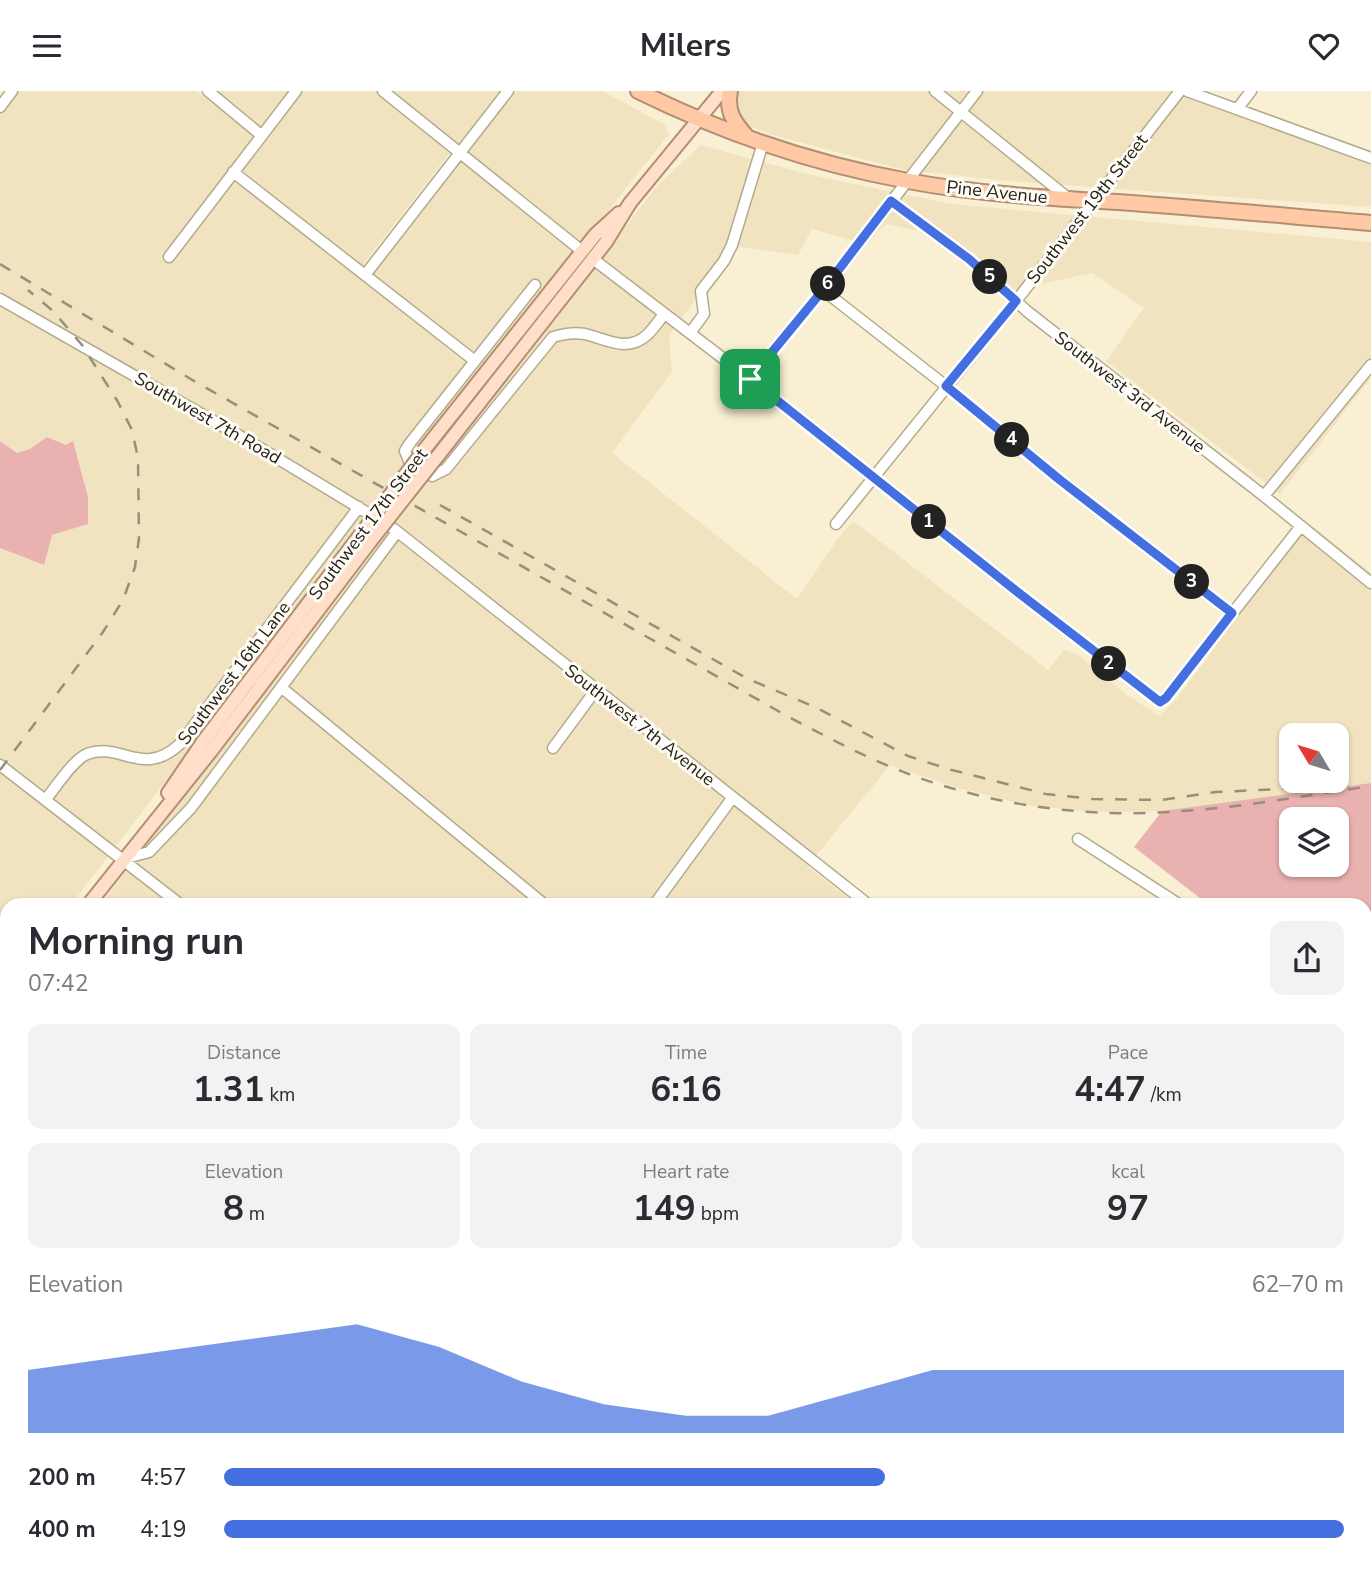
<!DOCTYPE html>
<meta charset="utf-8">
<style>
body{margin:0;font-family:"Nunito Sans",sans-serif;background:#f2f2f3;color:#2b2b33;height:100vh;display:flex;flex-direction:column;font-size:26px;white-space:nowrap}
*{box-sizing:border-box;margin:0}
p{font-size:23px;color:#7c7c81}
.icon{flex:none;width:38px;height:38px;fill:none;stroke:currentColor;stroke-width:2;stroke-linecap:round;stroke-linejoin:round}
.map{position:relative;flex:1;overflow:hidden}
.sheet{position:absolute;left:0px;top:807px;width:1372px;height:674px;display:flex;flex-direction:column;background:#fff;border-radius:21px 21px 0 0;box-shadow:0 2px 5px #0004}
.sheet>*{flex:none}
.needle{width:46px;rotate:308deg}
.tools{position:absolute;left:1279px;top:632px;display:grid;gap:14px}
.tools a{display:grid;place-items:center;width:70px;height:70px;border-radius:14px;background:#fff;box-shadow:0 2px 5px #0004;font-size:35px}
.pin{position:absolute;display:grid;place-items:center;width:60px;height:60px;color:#fff;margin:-30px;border-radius:14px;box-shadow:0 4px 10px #0006}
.km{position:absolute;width:35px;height:35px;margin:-18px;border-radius:50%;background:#222;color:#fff;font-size:19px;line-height:35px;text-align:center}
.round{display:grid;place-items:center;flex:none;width:74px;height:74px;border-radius:14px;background:#f2f2f3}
.head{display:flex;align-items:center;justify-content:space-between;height:119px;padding:0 28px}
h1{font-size:38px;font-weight:700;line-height:52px}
.metrics{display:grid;grid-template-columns:repeat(3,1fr);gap:10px;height:119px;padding:7px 28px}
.metrics div{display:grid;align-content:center;border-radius:14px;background:#f2f2f3;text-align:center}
.metrics b{font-size:35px;font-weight:700}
.metrics small{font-size:19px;font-weight:400}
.metrics p{font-size:19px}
.chart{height:196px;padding:14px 28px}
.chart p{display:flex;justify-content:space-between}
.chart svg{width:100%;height:126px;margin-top:7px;fill:#446fe1;opacity:.7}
ul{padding:0 28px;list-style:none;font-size:23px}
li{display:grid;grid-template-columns:112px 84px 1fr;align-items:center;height:52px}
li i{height:18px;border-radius:9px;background:#446fe1}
header{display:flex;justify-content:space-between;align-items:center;height:91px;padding:0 28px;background:#fff;font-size:32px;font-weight:700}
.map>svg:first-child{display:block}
.built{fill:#f1e3bf;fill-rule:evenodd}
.green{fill:#e9b1b0;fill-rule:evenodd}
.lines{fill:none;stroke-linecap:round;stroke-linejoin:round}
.minor-casing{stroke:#b3a98e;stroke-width:13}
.major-casing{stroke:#b38e73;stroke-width:16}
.highway-casing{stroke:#b38e73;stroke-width:18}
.minor{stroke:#fff;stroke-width:10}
.major{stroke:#ffdfc9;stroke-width:12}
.highway{stroke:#ffc9a5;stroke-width:14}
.rail{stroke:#968f7b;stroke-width:2.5;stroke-dasharray:12 12;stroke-linecap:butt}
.major-bridge-casing{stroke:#b38e73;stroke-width:16;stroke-linecap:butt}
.major-bridge{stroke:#ffdfc9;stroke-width:12}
.route-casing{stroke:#fff;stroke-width:14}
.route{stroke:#446fe1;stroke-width:9}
.labels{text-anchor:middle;stroke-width:6;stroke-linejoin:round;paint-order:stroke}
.street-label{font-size:18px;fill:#252117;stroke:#fefcf6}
</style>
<header><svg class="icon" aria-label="menu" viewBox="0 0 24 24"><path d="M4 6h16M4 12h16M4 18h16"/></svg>Milers<svg class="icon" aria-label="heart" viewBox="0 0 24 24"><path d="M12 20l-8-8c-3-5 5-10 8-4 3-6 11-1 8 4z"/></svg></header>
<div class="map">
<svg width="1371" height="1480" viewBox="0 0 1371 1480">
<rect width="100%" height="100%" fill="#f9efd2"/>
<path class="built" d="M18 0H197L254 46 164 166 170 171 234 87 354 184H371L462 67 576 160 372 420 0 204V23Z
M214 0H290L260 38Z
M302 0H376L452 59 361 176 238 81Z
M389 0H502L460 55Z
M514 0H602L664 33 669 43 581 154 467 61Z
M737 0H1175L1371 71V116L1009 90 904 79 773 44 740 32 734 4Z
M701 54 806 83 951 113 1371 151V287L1280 403 1106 270 1144 217 1092 182 1007 200 933 143 887 133 862 152 812 138 798 164 734 155 669 245 672 281 612 362 797 508 837 449 853 430 1048 579 1064 559 1077 563 1128 605 1160 625 1177 607 1308 432 1371 482V487L1342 473 1371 497V692L1169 720 1092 721 1026 714 955 696 890 674 815 766 394 434 658 94ZM1292 644H1337V690H1292Z
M0 213 353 417 177 650 166 660 152 665 84 660 48 713 87 668 100 665 154 673 171 667 183 656 360 422 367 426 71 814H7V899L0 908V457L43 474 52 444 88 433V406L73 351 66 354 47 346 30 358 17 362 0 350Z
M389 440 810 772 808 776 858 814H100Z
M7 934V1289L0 1299V943Z"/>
<path class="green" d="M47 346 66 354 73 350 88 406V433L52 444 44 474 0 457V350L17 362 30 358Z
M1371 692V997L1365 992V814H1209L1134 756 1162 720ZM1292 728H1337V774H1292Z
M1371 1047V1204L1365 1199V1053Z
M1365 1340H1371V1480H1228L1227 1474H1365Z
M0 1402 7 1410V1474H87L95 1480H0Z
M138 1474H508L504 1480H133Z"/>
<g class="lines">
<g class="minor-casing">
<path id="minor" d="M208 0 261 44
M383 0 582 160
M935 0 1068 107
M1187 0 1371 67
M0 16 12 0
M1238 17 1251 0
M233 81 475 270
M891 110 969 168 1028 221 1264 405 1371 492
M169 166 296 0
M593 168 750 288 1015 499 1160 611 1166 607 1301 435
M365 184 508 0
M535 194 410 352 405 360 410 372 432 385 446 378 553 246C564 243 573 241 585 243 606 248 627 262 647 244 653 238 659 230 664 223
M823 199 946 295 1060 389 1232 522
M0 208 252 352 394 438 869 814
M690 242 704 223 701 200 724 170 732 154 763 52
M750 288 823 199 977 0
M1264 405 1371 274
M836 433 1016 210 1180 0
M282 597 545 814
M553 657 595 600
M0 674 181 814
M46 708C56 696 73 669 87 663 121 650 142 688 180 653L359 416
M1078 748 1180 814
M123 768 149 761 191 717 397 441
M654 814 733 706
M1365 997 1371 1002
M1365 1047 1371 1041
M0 1051 7 1056
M1365 1204 1371 1209
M605 1480 610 1474
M1057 1480 1061 1474"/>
</g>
<g class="major-casing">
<path id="major" d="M424 359 595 144 619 122
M437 366 606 151 630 112 722 0
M168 702 202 652 360 444
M88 814 212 659 370 451
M0 929 7 919"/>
</g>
<g class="highway-casing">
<path id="highway" d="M638 0C723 42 814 73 908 90 977 103 1048 107 1118 111 1202 117 1287 125 1371 132
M730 0C726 21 734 31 747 46"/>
</g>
<use href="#minor" class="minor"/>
<use href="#major" class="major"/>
<use href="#highway" class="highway"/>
<path class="rail" d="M0 173 194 290 787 625C821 643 855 661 891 676 983 714 1084 728 1182 720 1245 716 1308 704 1371 695
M440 414 748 588 815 616 908 665 948 678 1046 703 1092 708 1161 709 1216 701 1301 697
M0 679 103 541 123 509 135 476 139 447 138 367 132 339 118 311 82 254 53 220 28 199"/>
<g class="major-bridge-casing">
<path id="major-bridge" d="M360 444 424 359
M370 451 437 366"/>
</g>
<use href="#major-bridge" class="major-bridge"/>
</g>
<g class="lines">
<g class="route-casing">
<path id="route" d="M891 110 969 168 1016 210 946 295 1060 389 1232 522 1166 607 1160 611 1015 499 750 288 823 199Z"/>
</g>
<use href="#route" class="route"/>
</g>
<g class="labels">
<g class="street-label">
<text transform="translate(997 101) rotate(6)" y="6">Pine Avenue</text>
<text transform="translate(1087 118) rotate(-52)" y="6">Southwest 19th Street</text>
<text transform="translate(1130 301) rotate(38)" y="6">Southwest 3rd Avenue</text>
<text transform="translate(208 327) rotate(30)" y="6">Southwest 7th Road</text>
<text transform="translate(368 433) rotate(-53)" y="6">Southwest 17th Street</text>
<text transform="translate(234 582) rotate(-53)" y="6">Southwest 16th Lane</text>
<text transform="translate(640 634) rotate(38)" y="6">Southwest 7th Avenue</text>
</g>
</g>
</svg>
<div class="tools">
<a><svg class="needle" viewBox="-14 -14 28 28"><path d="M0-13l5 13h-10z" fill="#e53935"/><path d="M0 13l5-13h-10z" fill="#7c7c81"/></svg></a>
<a><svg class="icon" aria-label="layers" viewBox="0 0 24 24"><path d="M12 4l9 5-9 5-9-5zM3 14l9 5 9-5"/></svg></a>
</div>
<div class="pin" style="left:750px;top:288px;background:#1e9e55"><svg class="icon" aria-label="arrive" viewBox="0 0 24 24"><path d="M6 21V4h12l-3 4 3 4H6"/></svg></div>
<b class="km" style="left:929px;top:431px">1</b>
<b class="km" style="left:1109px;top:573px">2</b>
<b class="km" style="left:1192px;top:491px">3</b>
<b class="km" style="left:1012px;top:349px">4</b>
<b class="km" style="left:990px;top:186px">5</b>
<b class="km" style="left:828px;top:193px">6</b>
<section class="sheet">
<div class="head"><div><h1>Morning run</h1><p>07:42</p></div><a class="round"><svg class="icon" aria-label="share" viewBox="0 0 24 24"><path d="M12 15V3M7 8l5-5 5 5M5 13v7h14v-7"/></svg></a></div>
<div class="metrics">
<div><p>Distance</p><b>1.31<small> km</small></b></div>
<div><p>Time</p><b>6:16</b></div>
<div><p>Pace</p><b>4:47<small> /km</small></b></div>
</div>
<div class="metrics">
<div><p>Elevation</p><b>8<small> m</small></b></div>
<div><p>Heart rate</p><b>149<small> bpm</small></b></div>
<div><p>kcal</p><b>97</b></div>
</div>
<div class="chart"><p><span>Elevation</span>62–70 m</p>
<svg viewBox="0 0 160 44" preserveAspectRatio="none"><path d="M0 44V22L10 18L20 14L30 10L40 6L50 14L60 26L70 34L80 38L90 38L100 30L110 22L120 22L130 22L140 22L150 22L160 22V44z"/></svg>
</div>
<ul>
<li><b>200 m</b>4:57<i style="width:59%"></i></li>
<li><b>400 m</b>4:19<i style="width:100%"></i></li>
</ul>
</section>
</div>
